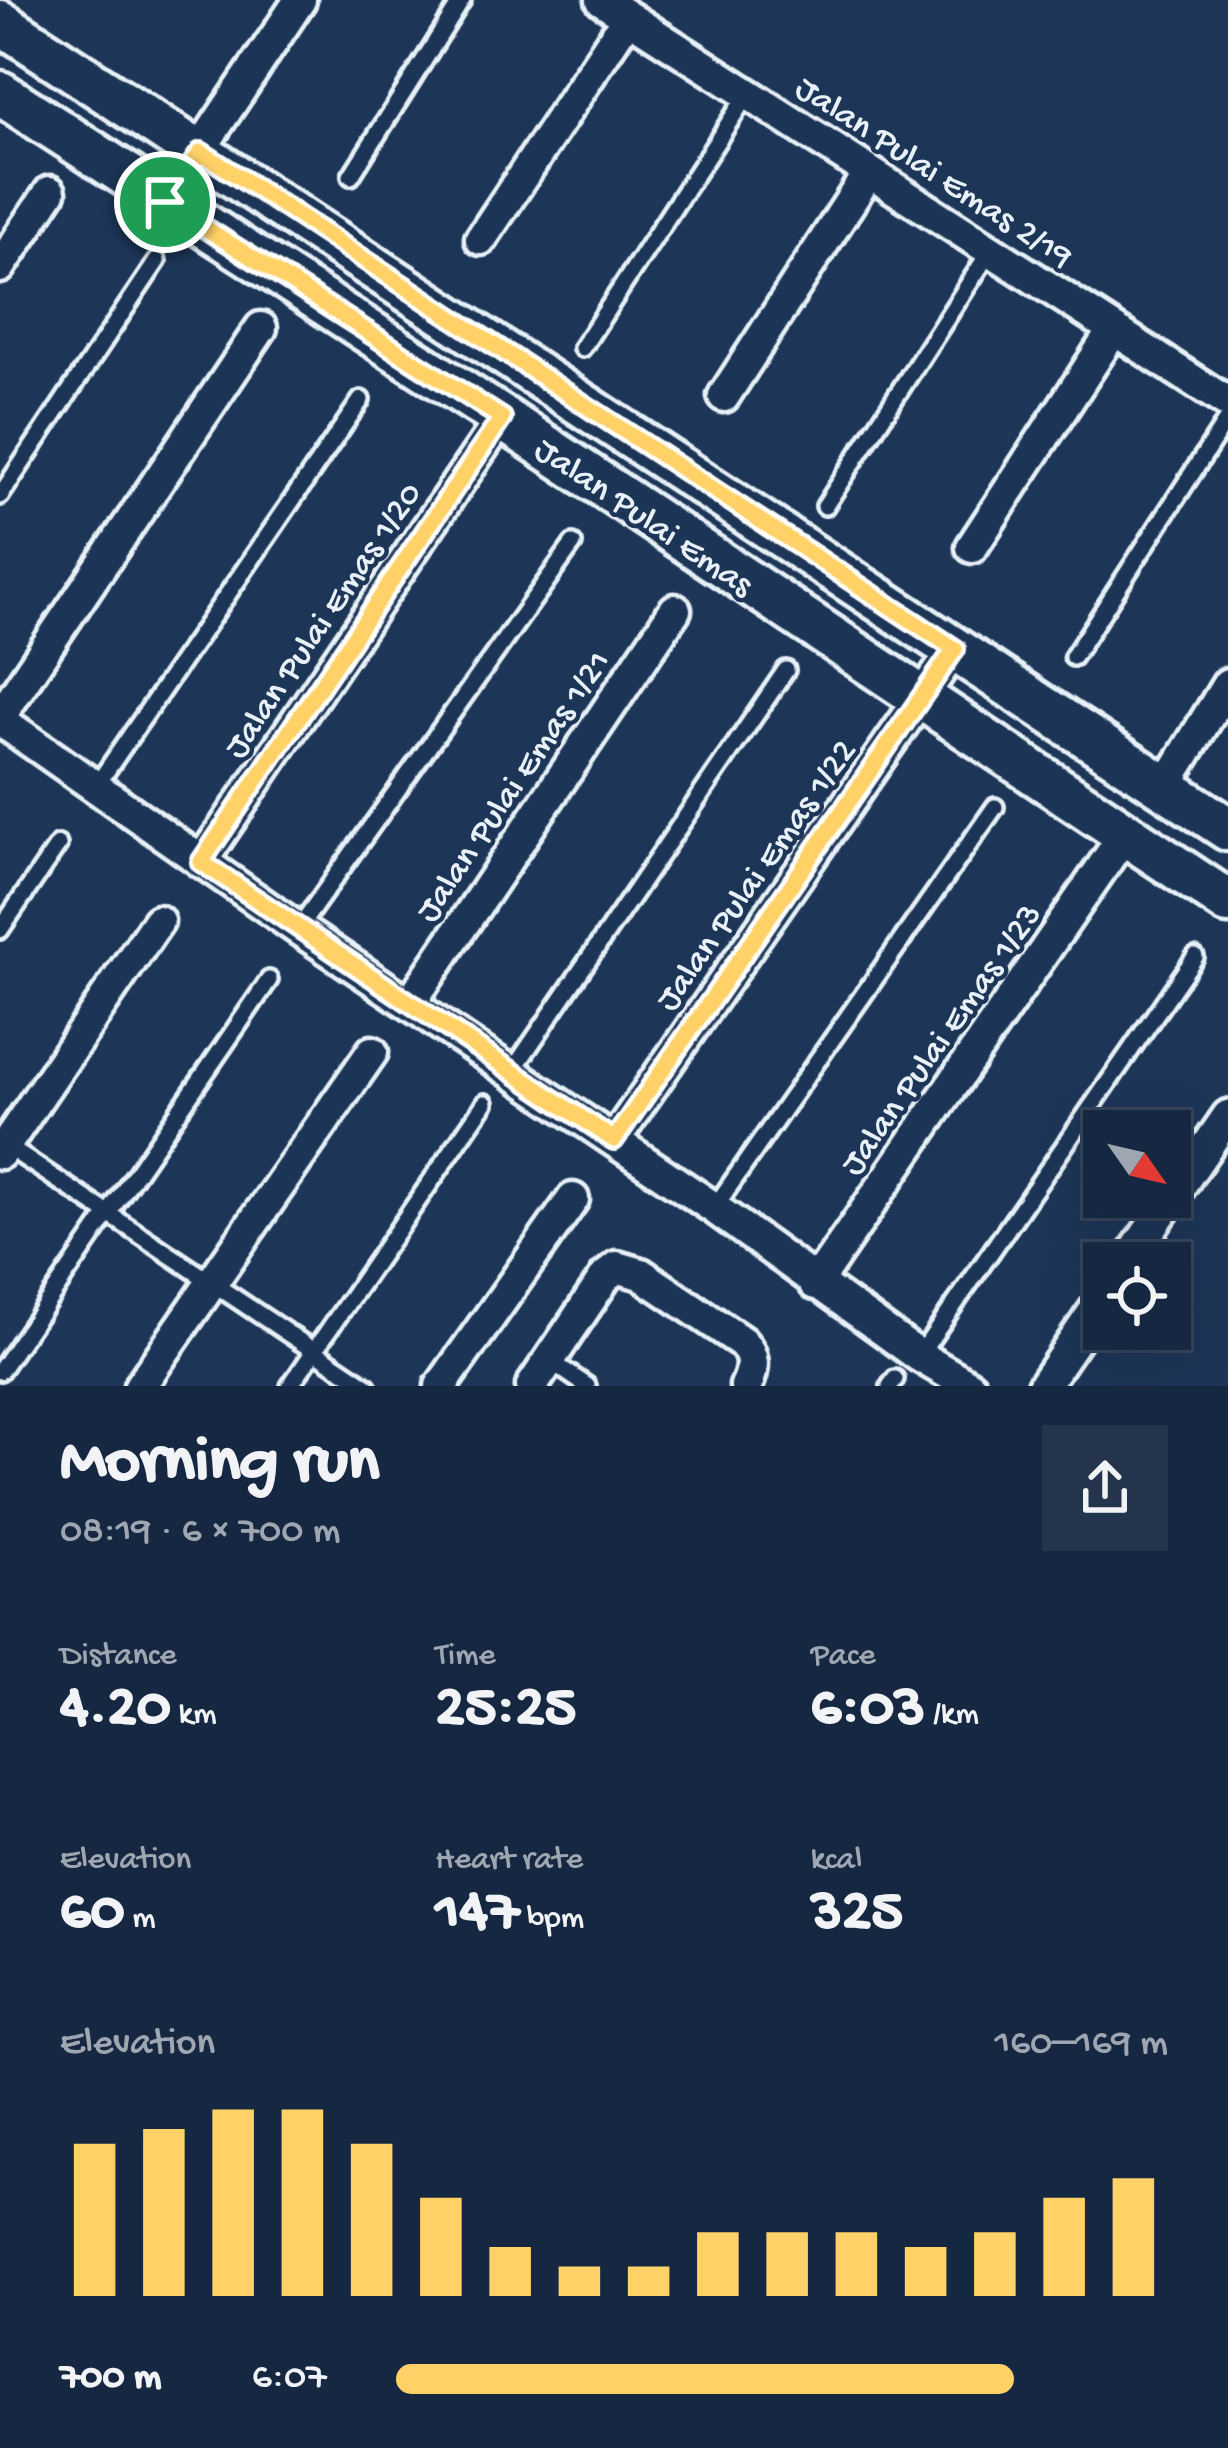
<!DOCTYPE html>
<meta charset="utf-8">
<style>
body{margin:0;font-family:"Gochi Hand",sans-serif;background:#23344c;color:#f1f3f6;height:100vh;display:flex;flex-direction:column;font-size:45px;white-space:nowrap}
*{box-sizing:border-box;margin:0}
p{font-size:39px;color:#9ea6b1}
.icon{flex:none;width:66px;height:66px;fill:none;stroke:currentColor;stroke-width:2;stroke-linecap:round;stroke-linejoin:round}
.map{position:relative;height:1386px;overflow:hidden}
.panel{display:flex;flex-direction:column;background:#162841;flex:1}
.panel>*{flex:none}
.needle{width:78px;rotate:124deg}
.buttons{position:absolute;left:1083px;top:1110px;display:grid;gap:24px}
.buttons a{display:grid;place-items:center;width:108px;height:108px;border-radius:0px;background:#162841;box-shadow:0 12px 48px #0002,0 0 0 3px #35445a;font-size:60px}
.pin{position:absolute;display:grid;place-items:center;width:102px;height:102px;color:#fff;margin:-51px;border:6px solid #fff;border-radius:50%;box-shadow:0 3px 12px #0007}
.round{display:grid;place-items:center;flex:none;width:126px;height:126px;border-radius:0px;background:#23344c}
.summary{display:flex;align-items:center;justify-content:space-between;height:204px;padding:0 60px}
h1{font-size:66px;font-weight:700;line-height:90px}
.stats{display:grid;grid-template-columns:repeat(3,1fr);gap:18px;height:204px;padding:12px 60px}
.stats div{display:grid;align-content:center}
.stats b{font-size:60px;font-weight:700}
.stats small{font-size:33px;font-weight:400}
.stats p{font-size:33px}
.chart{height:336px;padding:24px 60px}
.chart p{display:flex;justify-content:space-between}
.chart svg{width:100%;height:216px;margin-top:12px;stroke:#ffd166;stroke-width:6}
ul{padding:0 60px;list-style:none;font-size:39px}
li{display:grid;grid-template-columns:192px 144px 1fr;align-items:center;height:90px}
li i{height:30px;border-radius:15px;background:#ffd166}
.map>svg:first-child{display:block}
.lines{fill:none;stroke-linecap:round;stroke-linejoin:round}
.lane-casing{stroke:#e8f1f8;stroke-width:24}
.street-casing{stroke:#e8f1f8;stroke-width:39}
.secondary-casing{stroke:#e8f1f8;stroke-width:51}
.lane{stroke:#1d3557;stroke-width:15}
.street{stroke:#1d3557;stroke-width:30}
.secondary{stroke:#1d3557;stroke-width:42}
.route-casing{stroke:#fff;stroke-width:24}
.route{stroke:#ffd166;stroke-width:15}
.labels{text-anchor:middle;stroke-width:9;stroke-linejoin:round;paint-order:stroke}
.street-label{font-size:36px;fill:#e8f1f8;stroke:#1d3557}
</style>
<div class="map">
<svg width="1228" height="1386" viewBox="0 0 1228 1386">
<rect width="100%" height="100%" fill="#1d3557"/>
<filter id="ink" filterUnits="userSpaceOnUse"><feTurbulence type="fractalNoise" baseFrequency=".00833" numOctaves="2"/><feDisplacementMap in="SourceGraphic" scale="24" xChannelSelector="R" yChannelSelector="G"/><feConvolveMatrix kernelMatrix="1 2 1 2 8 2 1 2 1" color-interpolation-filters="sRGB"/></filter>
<g filter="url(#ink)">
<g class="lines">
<g class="lane-casing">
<path id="lane" d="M351 176 462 0
M582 348 747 95
M0 496 157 261
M825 506 992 248
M1073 657 1228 418
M96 786 361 400
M298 929 573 544
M0 930 58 845
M511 1073 786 670
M5 1145 367 1386
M714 1208 995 807
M919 1356 1195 957
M549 1360 587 1386
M0 1371 269 980
M290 1386 485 1103
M890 1386 895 1379"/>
</g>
<g class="street-casing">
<path id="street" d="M602 0 1228 403
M165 202 300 0
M481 239 628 17
M0 267 50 192
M724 396 868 174
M972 547 1113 331
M0 716 261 328
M0 720 298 929 714 1208 919 1356 970 1386
M1165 787 1228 684
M201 862 502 418
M410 1003 675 610
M614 1140 955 649
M0 1153 158 921
M1127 1263 1228 1116
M815 1284 1125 834
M140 1386 372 1052
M441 1386 573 1199
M532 1386 606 1276 617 1267 641 1274 742 1342C755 1356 754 1369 746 1386
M1043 1386 1104 1297"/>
</g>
<g class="secondary-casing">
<path id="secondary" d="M0 22 1228 829
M0 93 502 418 1228 902"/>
</g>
<use href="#lane" class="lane"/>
<use href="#street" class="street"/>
<use href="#secondary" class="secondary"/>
</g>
</g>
<g class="lines" filter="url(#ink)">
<g class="route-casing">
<path id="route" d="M201 152 955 649 614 1140 201 862 502 418 165 202Z"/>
</g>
<use href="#route" class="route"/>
</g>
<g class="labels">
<g class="street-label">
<text transform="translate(936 169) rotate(33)" y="13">Jalan Pulai Emas 2/19</text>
<text transform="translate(646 514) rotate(34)" y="13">Jalan Pulai Emas</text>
<text transform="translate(320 618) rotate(-56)" y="13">Jalan Pulai Emas 1/20</text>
<text transform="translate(510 784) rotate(-56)" y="13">Jalan Pulai Emas 1/21</text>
<text transform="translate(753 873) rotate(-55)" y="13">Jalan Pulai Emas 1/22</text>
<text transform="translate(938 1037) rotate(-55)" y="13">Jalan Pulai Emas 1/23</text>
</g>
</g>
</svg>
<div class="buttons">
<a><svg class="needle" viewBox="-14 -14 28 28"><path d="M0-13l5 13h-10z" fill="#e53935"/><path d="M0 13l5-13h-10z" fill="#9ea6b1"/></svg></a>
<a><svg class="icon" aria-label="locate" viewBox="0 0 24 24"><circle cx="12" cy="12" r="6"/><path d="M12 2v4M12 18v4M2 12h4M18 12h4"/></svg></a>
</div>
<div class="pin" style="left:165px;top:202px;background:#1e9e55"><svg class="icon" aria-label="arrive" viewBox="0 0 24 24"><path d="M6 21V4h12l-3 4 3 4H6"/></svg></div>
</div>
<section class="panel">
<div class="summary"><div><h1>Morning run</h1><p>08:19 · 6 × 700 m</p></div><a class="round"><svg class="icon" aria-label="share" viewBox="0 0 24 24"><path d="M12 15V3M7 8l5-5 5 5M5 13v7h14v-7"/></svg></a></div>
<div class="stats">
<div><p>Distance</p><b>4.20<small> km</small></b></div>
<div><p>Time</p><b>25:25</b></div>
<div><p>Pace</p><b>6:03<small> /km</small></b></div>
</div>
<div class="stats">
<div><p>Elevation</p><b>60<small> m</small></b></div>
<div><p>Heart rate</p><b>147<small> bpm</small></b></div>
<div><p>kcal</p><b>325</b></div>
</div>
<div class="chart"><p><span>Elevation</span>160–169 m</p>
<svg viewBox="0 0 160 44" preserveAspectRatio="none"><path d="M5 44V13M15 44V10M25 44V6M35 44V6M45 44V13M55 44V24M65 44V34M75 44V38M85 44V38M95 44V31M105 44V31M115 44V31M125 44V34M135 44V31M145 44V24M155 44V20"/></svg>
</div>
<ul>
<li><b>700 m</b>6:07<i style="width:80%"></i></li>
</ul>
</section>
